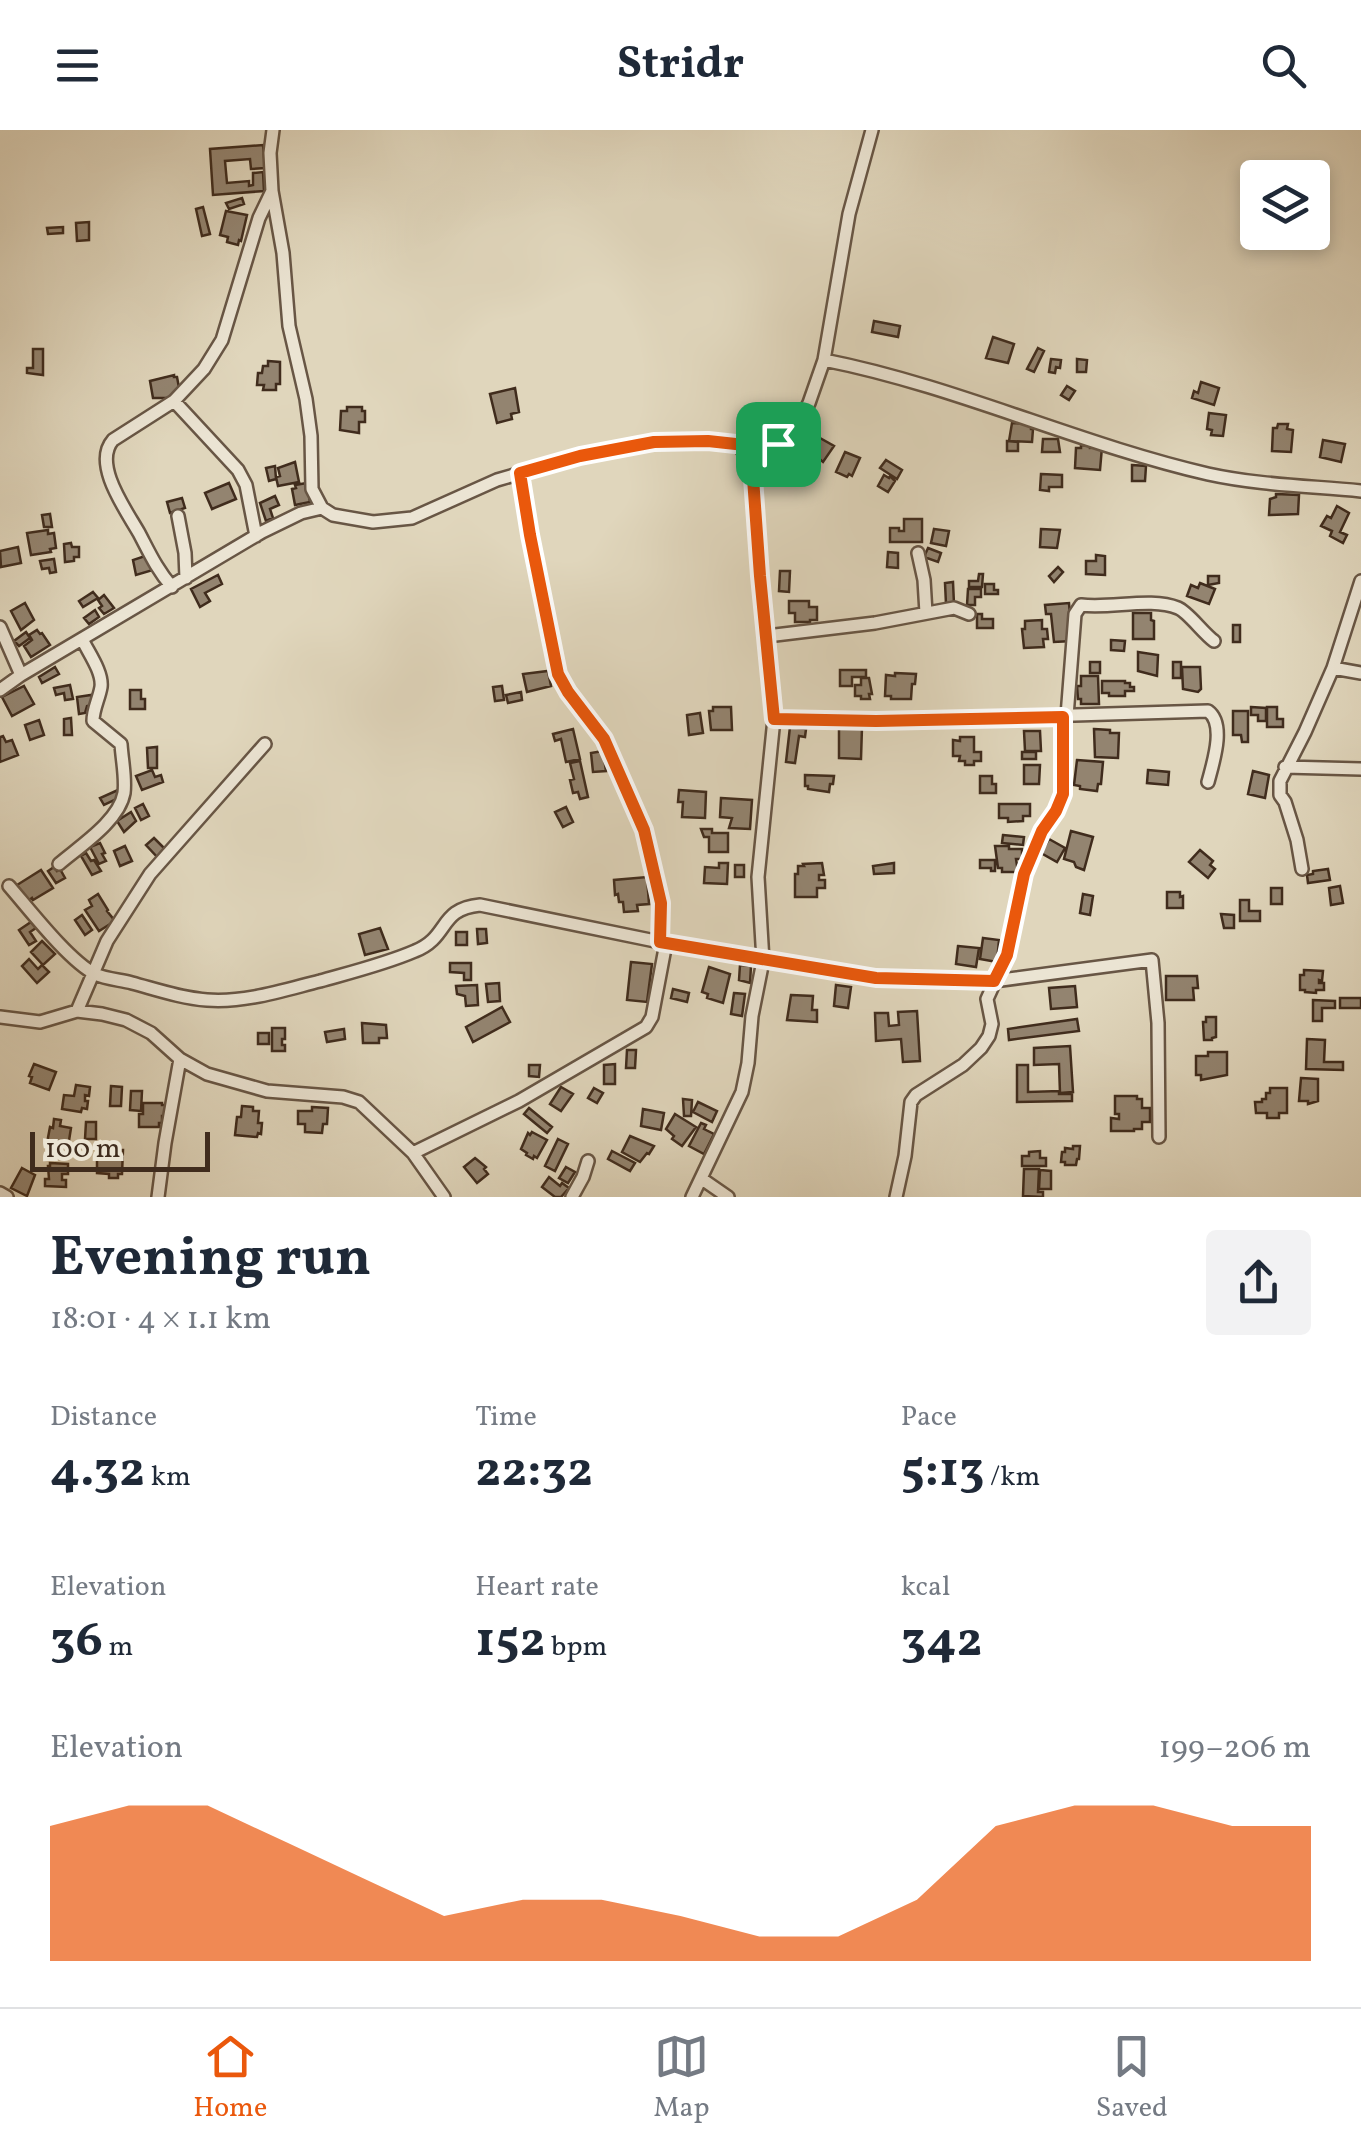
<!DOCTYPE html>
<meta charset="utf-8">
<style>
body{margin:0;font-family:Vollkorn,serif;background:#f2f2f3;color:#1f2937;height:100vh;display:flex;flex-direction:column;font-size:38px;white-space:nowrap}
*{box-sizing:border-box;margin:0}
p{font-size:32px;color:#747a83}
.icon{flex:none;width:55px;height:55px;fill:none;stroke:currentColor;stroke-width:2;stroke-linecap:round;stroke-linejoin:round}
.map{position:relative;height:1067px;overflow:hidden}
.details{display:flex;flex-direction:column;background:#fff;flex:1}
.details>*{flex:none}
.buttons{position:absolute;left:1240px;top:30px;display:grid;gap:20px}
.buttons a{display:grid;place-items:center;width:90px;height:90px;border-radius:10px;background:#fff;box-shadow:0 5px 15px #0003;font-size:50px}
.scale{position:absolute;left:30px;bottom:25px;width:180px;box-sizing:border-box;padding-left:10px;border:5px solid #402c1d;border-top:0;font-size:28px;line-height:35px;white-space:nowrap;color:#402c1d;-webkit-text-stroke:8px #ebe4d3;paint-order:stroke}
.pin{position:absolute;display:grid;place-items:center;width:85px;height:85px;color:#fff;margin:-42px;border-radius:20px;box-shadow:0 5px 15px #0006}
.round{display:grid;place-items:center;flex:none;width:105px;height:105px;border-radius:10px;background:#f2f2f3}
.overview{display:flex;align-items:center;justify-content:space-between;height:170px;padding:0 50px}
h1{font-size:55px;font-weight:700;line-height:75px}
.metrics{display:grid;grid-template-columns:repeat(3,1fr);gap:15px;height:170px;padding:10px 50px}
.metrics div{display:grid;align-content:center}
.metrics b{font-size:50px;font-weight:700}
.metrics small{font-size:28px;font-weight:400}
.metrics p{font-size:28px}
.chart{height:280px;padding:20px 50px}
.chart p{display:flex;justify-content:space-between}
.chart svg{width:100%;height:180px;margin-top:10px;fill:#ea580c;opacity:.7}
header{display:flex;justify-content:space-between;align-items:center;height:130px;padding:0 50px;background:#fff;font-size:45px;font-weight:700}
.tab-bar{display:flex;justify-content:space-around;align-items:center;height:140px;border-top:2px solid #e0e1e3;background:#fff;font-size:28px;color:#747a83}
.tab-bar a{display:grid;justify-items:center;gap:5px}
.tab-bar .active{color:#ea580c}
.map>svg:first-child{display:block}
.building{fill:#938470;stroke:#402c1d;stroke-width:2.5}
.lines{fill:none;stroke-linecap:round;stroke-linejoin:round}
.street-casing{stroke:#685645;stroke-width:16}
.street{stroke:#ebe4d3;stroke-width:11}
.route-casing{stroke:#fff;stroke-width:20}
.route{stroke:#ea580c;stroke-width:12}
</style>
<header><svg class="icon" aria-label="menu" viewBox="0 0 24 24"><path d="M4 6h16M4 12h16M4 18h16"/></svg>Stridr<svg class="icon" aria-label="search" viewBox="0 0 24 24"><circle cx="10" cy="10" r="6"/><path d="M15 15l6 6"/></svg></header>
<div class="map">
<svg width="1361" height="1067" viewBox="0 0 1361 1067">
<rect width="100%" height="100%" fill="#e0d6bc"/>
<filter id="stains"><feTurbulence type="fractalNoise" baseFrequency=".002" numOctaves="4"/><feColorMatrix values="0 0 0 0 .2 0 0 0 0 .09 0 0 0 0 .02 0 0 0 .5 -.17"/></filter>
<radialGradient id="worn" r=".72"><stop offset=".6" stop-color="#630" stop-opacity="0"/><stop offset="1" stop-color="#630" stop-opacity=".3"/></radialGradient>
<path class="building" d="M263 15 265 38 251 39 250 29 225 31 227 53 249 51V56L253 55V43L263 42 264 61 213 65 210 19Z
M242 68 244 74 229 79 226 73Z
M203 77 210 104 202 106 196 79Z
M226 81 247 85 241 111 239 110 238 115 227 112 228 107 220 105Z
M89 92V110L77 111 76 93Z
M63 97V103L48 104 47 98Z
M874 191 900 196 898 207 872 202Z
M993 207 1014 214 1008 233 986 228Z
M1038 218 1044 221 1034 242 1027 239Z
M33 219H43V245L27 243V238H33Z
M1051 229 1061 230 1060 238 1056 237 1055 243 1049 242Z
M1077 229 1087 230 1086 242H1077Z
M268 231 280 232V254H276V260H263L264 255H257L258 243H262L263 236H268Z
M174 245V247H177L180 263 174 268H153L150 251Z
M1201 252 1219 258 1214 275 1192 268 1194 261 1198 263Z
M1067 256 1075 261 1069 270 1061 265Z
M515 258 519 282 511 284 512 289 497 293 490 264Z
M347 277H362V281H365V292H359V303L340 300 341 281H347Z
M1209 283 1226 285 1223 306 1211 305 1212 300 1207 299Z
M1012 293 1031 294V299H1033L1032 312 1009 311Z
M1278 294H1288L1287 299 1293 300 1291 322 1272 321 1273 298H1277Z
M820 308 834 316 823 332 809 320Z
M1043 309H1058L1060 322H1042Z
M1323 310 1345 314 1341 332 1320 327Z
M1007 311 1018 312V321H1007Z
M1081 315 1090 316V318L1102 317 1100 340 1075 338 1076 318H1081Z
M845 322 860 328 852 346 849 344 847 347 836 342Z
M886 330 902 340 897 349 880 338Z
M295 332 299 352 278 356 276 347 280 346 278 338Z
M1132 335 1146 336 1145 351H1132Z
M275 336 276 349 269 351 266 338Z
M1041 344 1062 345V357H1049V361L1040 360Z
M884 345 889 348 890 346 895 351 888 362 878 356Z
M229 353 236 369 212 379 205 363Z
M307 353 310 372 295 375 292 359 296 358 295 355Z
M1276 364 1299 365 1298 384 1269 385 1270 369 1276 367Z
M275 366 279 375 270 379 273 388 266 391 260 373Z
M182 368 185 378 170 383 167 372Z
M1337 376 1349 383 1340 402 1347 405 1343 413 1330 406 1332 401 1321 396 1327 386 1331 388Z
M50 384 52 397H44L42 385Z
M904 389H922V412H890V398H899V401H904Z
M934 399 949 401 946 416 931 413Z
M1041 399 1060 400 1057 418 1040 417Z
M48 400V404L54 403 56 418 50 419 51 422 31 425 27 403Z
M71 413 72 417H79V427H74V431L65 432 64 414Z
M18 417 21 433 1 437 0 421Z
M928 418 941 423 938 432 924 427Z
M888 422 898 423V438L887 437Z
M148 425 153 440 136 445 133 430Z
M1096 425 1105 426V445L1086 444V431H1096Z
M54 429 56 442 50 443 49 438 42 439 40 431Z
M1058 437 1063 442 1054 452 1049 446Z
M780 441H790L789 462 779 461Z
M979 444H983L982 457H969V451H978Z
M218 445 222 454 205 463 210 471 200 477 191 459Z
M1208 446H1219V453L1208 455Z
M953 452 954 474H946L945 453Z
M1200 453 1215 459 1209 474 1187 466 1191 455 1198 458Z
M985 454H994V460H998V464H985Z
M968 459H981V467H975V475H967Z
M93 462 98 468 83 477 79 471Z
M104 465 114 478 104 484 99 478 102 476 98 470Z
M789 471H809V477H817V490H810V492H795V483H789Z
M25 473 34 490 21 500 11 481Z
M1069 473 1072 511 1054 512 1051 484H1046L1045 475Z
M95 480 99 487 89 494 84 488Z
M1133 483H1151V490L1154 491V509H1133Z
M977 484H982V489H993V498H977Z
M1042 490V499H1047L1048 509H1043L1044 517 1024 518 1022 499H1025V491Z
M1233 495H1240V512H1233Z
M37 500 40 504 42 503 50 515 31 527 24 516 32 510 29 505Z
M26 502 30 508 19 516 14 511Z
M1111 510 1125 511 1124 521 1111 520Z
M1138 522 1158 525 1157 546 1138 541Z
M1090 532H1100V543H1090Z
M1173 532H1181V548H1173Z
M55 537 59 544 42 553 39 547Z
M1182 537H1200L1201 559 1198 562 1183 559Z
M840 540H866V547H852V556H840Z
M548 541 551 556 527 562 523 544Z
M895 543 916 544 915 554H912L911 569H891V566H885L886 545 895 546Z
M1081 546H1098L1099 574H1081V569H1078L1077 556H1081Z
M861 548H869L872 564H869L870 569H861V566H855V555H861Z
M1102 551H1125V553H1130V557H1134V561H1125V566H1109V563H1102Z
M70 555 73 569 65 570 64 563 56 565 54 558Z
M24 556 34 574 12 586 2 567Z
M502 556 504 570 495 571 493 557Z
M130 560H141V569H145V579H130Z
M521 562 522 570 508 573 506 565Z
M91 565 93 575 87 576 85 583 79 584 77 567Z
M713 577H731L732 600H711L709 581H713Z
M1251 577 1266 578V591H1258V585H1251Z
M1267 577H1277V589H1283V597H1267Z
M1233 581H1248V612H1242L1241 605H1233Z
M700 583 703 603 689 605 687 585Z
M71 588 72 605H64V589Z
M39 590 44 605 30 610 25 595Z
M790 597 806 599 805 607 799 606 795 633 786 632Z
M839 597H862L861 629 839 628Z
M573 599 580 629 566 632 561 609 555 611 553 604Z
M1094 599 1110 600V603H1119L1118 628 1095 627Z
M1024 601H1040L1041 621H1025Z
M3 606 6 612 12 610 18 625 0 632V607Z
M960 607H974V622H981V631H974V635H965V631H959L960 626H953V610L960 611Z
M157 617V638H148L147 618Z
M603 621 606 641 593 642 591 623Z
M1022 622H1036V629H1022Z
M1077 630 1103 632 1101 654H1098L1097 661 1080 659V656L1074 655Z
M580 631 588 667 580 669 578 662 573 663 570 650 574 649 570 633Z
M1024 635H1040L1039 654H1024Z
M152 640 155 647 161 645 163 652 142 660 136 646Z
M1148 640 1169 642 1168 655 1147 653Z
M1253 641 1269 645 1265 668 1248 664Z
M805 645 834 646 833 654H830L829 662 808 659V656H805Z
M980 646H992V654H996V663H980Z
M118 660 121 667 104 675 100 668Z
M679 660 706 662 705 688 682 687 683 672H678Z
M721 668 752 670 750 699 729 698 732 688 720 687Z
M143 674 149 686 141 690 135 678Z
M999 674H1030V686H1023V691L1008 692V688H999Z
M566 677 573 692 563 697 555 682Z
M131 682 136 691 124 702 117 691Z
M701 699H712V703H728V722H709V707H704Z
M1071 701 1093 707 1084 740 1076 737 1074 732 1064 729Z
M1003 705 1024 707 1023 715 1002 713Z
M154 708 167 721 159 729 146 715Z
M1049 709 1065 718 1057 732 1041 723Z
M100 713 105 723 102 724 106 731 99 734 90 717Z
M125 716 132 731 120 736 114 721Z
M995 716H1009V719H1022V729H1016L1018 742H1002V738H998Z
M1200 720 1213 731 1210 735 1215 739 1208 748 1189 732Z
M86 723 91 731 94 730 101 741 92 745 81 726Z
M980 730H995V741H991V738H980Z
M719 733H728L727 754 704 753 705 737 719 738Z
M822 733 824 745H819V750H825V758H817V767H795V744H798V736H804L803 734Z
M894 733V743L874 744 873 736Z
M735 735H744V747H735Z
M54 737 57 741 60 739 65 748 56 753 48 741Z
M1328 739 1330 750 1308 753 1307 745 1313 744V741Z
M41 740 53 758 33 770 32 768 28 771 17 755Z
M647 747 649 774 637 775 638 781 624 782 623 772H619L618 764 615 765 614 750Z
M1340 756 1343 773 1331 775 1329 758Z
M1271 758H1282V774H1271Z
M1167 762H1180V767L1183 766V778H1167Z
M98 764 108 780 107 781 115 791 99 801 85 780 92 776 89 770Z
M1083 764 1093 766 1090 785 1080 783Z
M1240 770H1249V781H1260V791H1240Z
M1221 784 1234 785V798H1224Z
M82 785 92 800 85 805 75 790Z
M31 792 36 798 30 802 36 811 29 815 19 800Z
M380 798 388 819 365 825 359 804Z
M477 799H486L487 813 478 814Z
M456 802H467V815H456Z
M983 808 999 810 997 832 980 829Z
M42 811 55 824 43 835 31 822Z
M958 816 979 818 976 837 956 834Z
M29 829 38 839 42 835 49 842 37 853 22 836Z
M631 832 652 834 647 872 627 870Z
M450 833H471V850H464V843L450 842Z
M740 835 751 836 750 853 739 850Z
M709 837 730 844 723 873 707 868 708 864 702 862Z
M1304 840 1323 841 1322 851 1319 850V853H1324V860H1316V863L1305 862V860H1300V845H1304Z
M1166 846H1197L1198 858H1193L1194 870H1166Z
M499 853 500 871 488 872 486 854Z
M477 855 478 875 466 876 465 866 457 864 456 856Z
M836 855 851 857 848 878 834 876Z
M1075 856 1077 877 1051 879 1049 858Z
M673 859 689 863 687 872 671 868Z
M734 863 745 864 742 886 731 884Z
M791 865 813 866 812 880H817V892L787 890Z
M1340 868H1361V878H1340Z
M1313 870 1335 871V878H1322V891H1313Z
M502 877 510 892 473 912 466 897Z
M917 881 920 931 903 932 901 909 876 911 875 883H888L889 896 899 895 898 882Z
M1206 887H1216V907L1212 908V910H1204L1203 892H1206Z
M1077 889 1079 901 1009 910 1008 899Z
M362 893 386 895 387 908H379V913H363Z
M272 898H285V909H282V915H285V921H272Z
M344 899 345 909 327 912 325 902Z
M258 903H269V914H258Z
M1307 909 1325 910 1324 932H1343V940L1306 939Z
M1070 916 1073 962 1060 963 1059 934 1034 935V918Z
M627 920H636L635 938H626Z
M1208 922H1227V945L1201 950V945H1196V926H1208Z
M34 934 56 942 49 960 30 953 32 947 29 946Z
M615 934V954H604V935Z
M529 935H540L539 947 529 946Z
M1017 935H1028V962L1059 961V964H1072V971L1017 972Z
M1301 948 1318 949V971L1308 974V971H1299Z
M76 955 90 957 89 966 85 965V971H88L87 979 82 978 81 982 62 979 64 965 74 966Z
M111 956 122 957 121 976H110Z
M561 957 573 964 561 981 550 974Z
M594 958 603 963 597 973 588 968Z
M1270 958H1287V983H1279V988H1267V983H1256L1255 972H1262V969H1266V963H1270Z
M131 961H142L141 981 130 980Z
M1115 966H1137V969H1142V978H1150V992H1142V999H1134V1001H1111V988L1119 989V984H1115Z
M683 969 692 970 691 986H684Z
M698 972 717 981 712 992 693 982Z
M143 973H162V975H166V986H162V993H159V997H139V984H143Z
M242 976 253 977V981H259L258 993H262L261 1004 258 1003 257 1007 235 1005 237 987H241Z
M312 977 328 978 327 994H323L322 1003 305 1002V994H298V981H312Z
M529 978 552 997 547 1003 524 984Z
M643 979 664 983 661 1000 641 996Z
M675 984 696 997 682 1016 672 1009 674 1006 666 999Z
M54 989 61 990 60 996 71 998 68 1017 47 1013 50 997 53 998Z
M86 992H96V1009H85Z
M701 993 706 995 704 999 714 1004 704 1024 689 1016Z
M532 1002 547 1010 537 1028 534 1026 533 1029 526 1025 527 1023 521 1019 528 1003 530 1005Z
M630 1006 654 1016 649 1024 647 1023 640 1032 622 1022Z
M558 1009 568 1014 555 1041 545 1036Z
M1073 1016H1080L1079 1029H1077L1076 1035H1065V1032H1061L1062 1022H1065V1018L1073 1019Z
M115 1020H123L122 1044H118V1048H109V1044L97 1043V1025H115Z
M612 1021 635 1033 630 1041 608 1029Z
M1040 1021V1028H1046V1036H1022V1026H1029V1022Z
M475 1028 486 1037 484 1039 488 1044 477 1053 464 1037Z
M50 1033 68 1034V1044H62V1050H66V1057L45 1056V1049H49L48 1036H50Z
M566 1037 575 1042 568 1053 559 1048Z
M22 1038 35 1045 27 1066 11 1058Z
M1024 1039H1039L1038 1062H1043V1067L1023 1066Z
M1040 1040 1051 1041V1059H1039Z
M549 1047 560 1056 562 1053 569 1058 561 1067H555L542 1057Z"/>
<g class="lines">
<g class="street-casing">
<path id="street" d="M273 0 270 23 272 61 283 123 289 196 306 269 311 306 312 359 322 378 333 385 373 392 412 388 497 350 580 326 654 312 708 311 765 315 778 314 793 304 809 273 824 230 849 84 872 0
M824 230C956 256 1078 314 1208 344 1258 355 1310 356 1361 361
M174 271 238 340 246 355 256 406
M520 343 530 405 558 543 568 562 604 609 643 700 661 773 660 812
M178 386 185 423 186 448
M918 423 924 450 926 483
M172 457C157 440 149 422 139 403 126 380 92 334 113 310L174 271 204 239 222 210 259 88 272 61
M0 497 21 545
M767 506 875 493 954 478 969 484
M1333 538 1361 543
M0 560 21 545 262 402 301 383 322 378
M1067 586 1075 484 1081 475C1111 479 1151 467 1178 478 1188 482 1203 503 1214 511
M774 589 876 591 1208 581C1226 594 1213 633 1208 652
M1285 637 1361 639
M59 734C80 716 119 691 124 663 126 648 122 630 121 614L93 591C93 579 99 569 101 557 103 542 88 522 82 509
M1302 739 1297 710 1285 672 1280 665V651L1305 602 1333 538 1361 451
M9 756C29 779 69 831 95 844 106 849 121 850 132 853 158 860 181 868 207 870 245 873 284 860 320 851 352 842 385 834 415 821 450 807 438 779 480 775L660 812 876 848 994 851 1152 830 1158 893 1159 1007
M77 881 107 811 150 744 265 614
M0 887 40 892 77 881 102 884 126 890 151 903 180 929 207 944 267 961 343 967 359 972 413 1023 444 1067
M413 1023 519 971 646 897 652 887 666 813
M702 1049 728 1067
M0 1063 7 1067
M158 1067 165 1013 180 929
M572 1067 583 1047 588 1031
M692 1067 742 962 748 933 752 886 763 831 758 747 774 589 760 446 752 334 737 313
M896 1067 905 1026 911 972 916 965 963 935 981 918 989 906 992 894 987 869 1007 825 1024 744 1042 701 1056 681 1063 664V587"/>
</g>
<use href="#street" class="street"/>
</g>
<g class="lines">
<g class="route-casing">
<path id="route" d="M708 311 754 316 778 314 752 334 760 446 774 589 876 591 1063 587V664L1056 681 1042 701 1024 744 1007 825 994 851 876 848 660 812 661 773 644 700 604 609 568 562 558 544 530 405 520 343 580 326 654 312Z"/>
</g>
<use href="#route" class="route"/>
</g>
<rect width="100%" height="100%" filter="url(#stains)"/>
<rect width="100%" height="100%" fill="url(#worn)"/>
</svg>
<div class="buttons">
<a><svg class="icon" aria-label="layers" viewBox="0 0 24 24"><path d="M12 4l9 5-9 5-9-5zM3 14l9 5 9-5"/></svg></a>
</div>
<div class="scale">100 m</div>
<div class="pin" style="left:778px;top:314px;background:#1e9e55"><svg class="icon" aria-label="arrive" viewBox="0 0 24 24"><path d="M6 21V4h12l-3 4 3 4H6"/></svg></div>
</div>
<section class="details">
<div class="overview"><div><h1>Evening run</h1><p>18:01 · 4 × 1.1 km</p></div><a class="round"><svg class="icon" aria-label="share" viewBox="0 0 24 24"><path d="M12 15V3M7 8l5-5 5 5M5 13v7h14v-7"/></svg></a></div>
<div class="metrics">
<div><p>Distance</p><b>4.32<small> km</small></b></div>
<div><p>Time</p><b>22:32</b></div>
<div><p>Pace</p><b>5:13<small> /km</small></b></div>
</div>
<div class="metrics">
<div><p>Elevation</p><b>36<small> m</small></b></div>
<div><p>Heart rate</p><b>152<small> bpm</small></b></div>
<div><p>kcal</p><b>342</b></div>
</div>
<div class="chart"><p><span>Elevation</span>199–206 m</p>
<svg viewBox="0 0 160 44" preserveAspectRatio="none"><path d="M0 44V11L10 6L20 6L30 15L40 24L50 33L60 29L70 29L80 33L90 38L100 38L110 29L120 11L130 6L140 6L150 11L160 11V44z"/></svg>
</div>
</section>
<nav class="tab-bar">
<a class="active"><svg class="icon" aria-label="home" viewBox="0 0 24 24"><path d="M3 11l9-7 9 7M6 9v11h12V9"/></svg>Home</a>
<a><svg class="icon" aria-label="map" viewBox="0 0 24 24"><path d="M3 6l6-2 6 2 6-2v14l-6 2-6-2-6 2zM9 4v14M15 6v14"/></svg>Map</a>
<a><svg class="icon" aria-label="saved" viewBox="0 0 24 24"><path d="M7 4h10v16l-5-4-5 4z"/></svg>Saved</a>
</nav>
